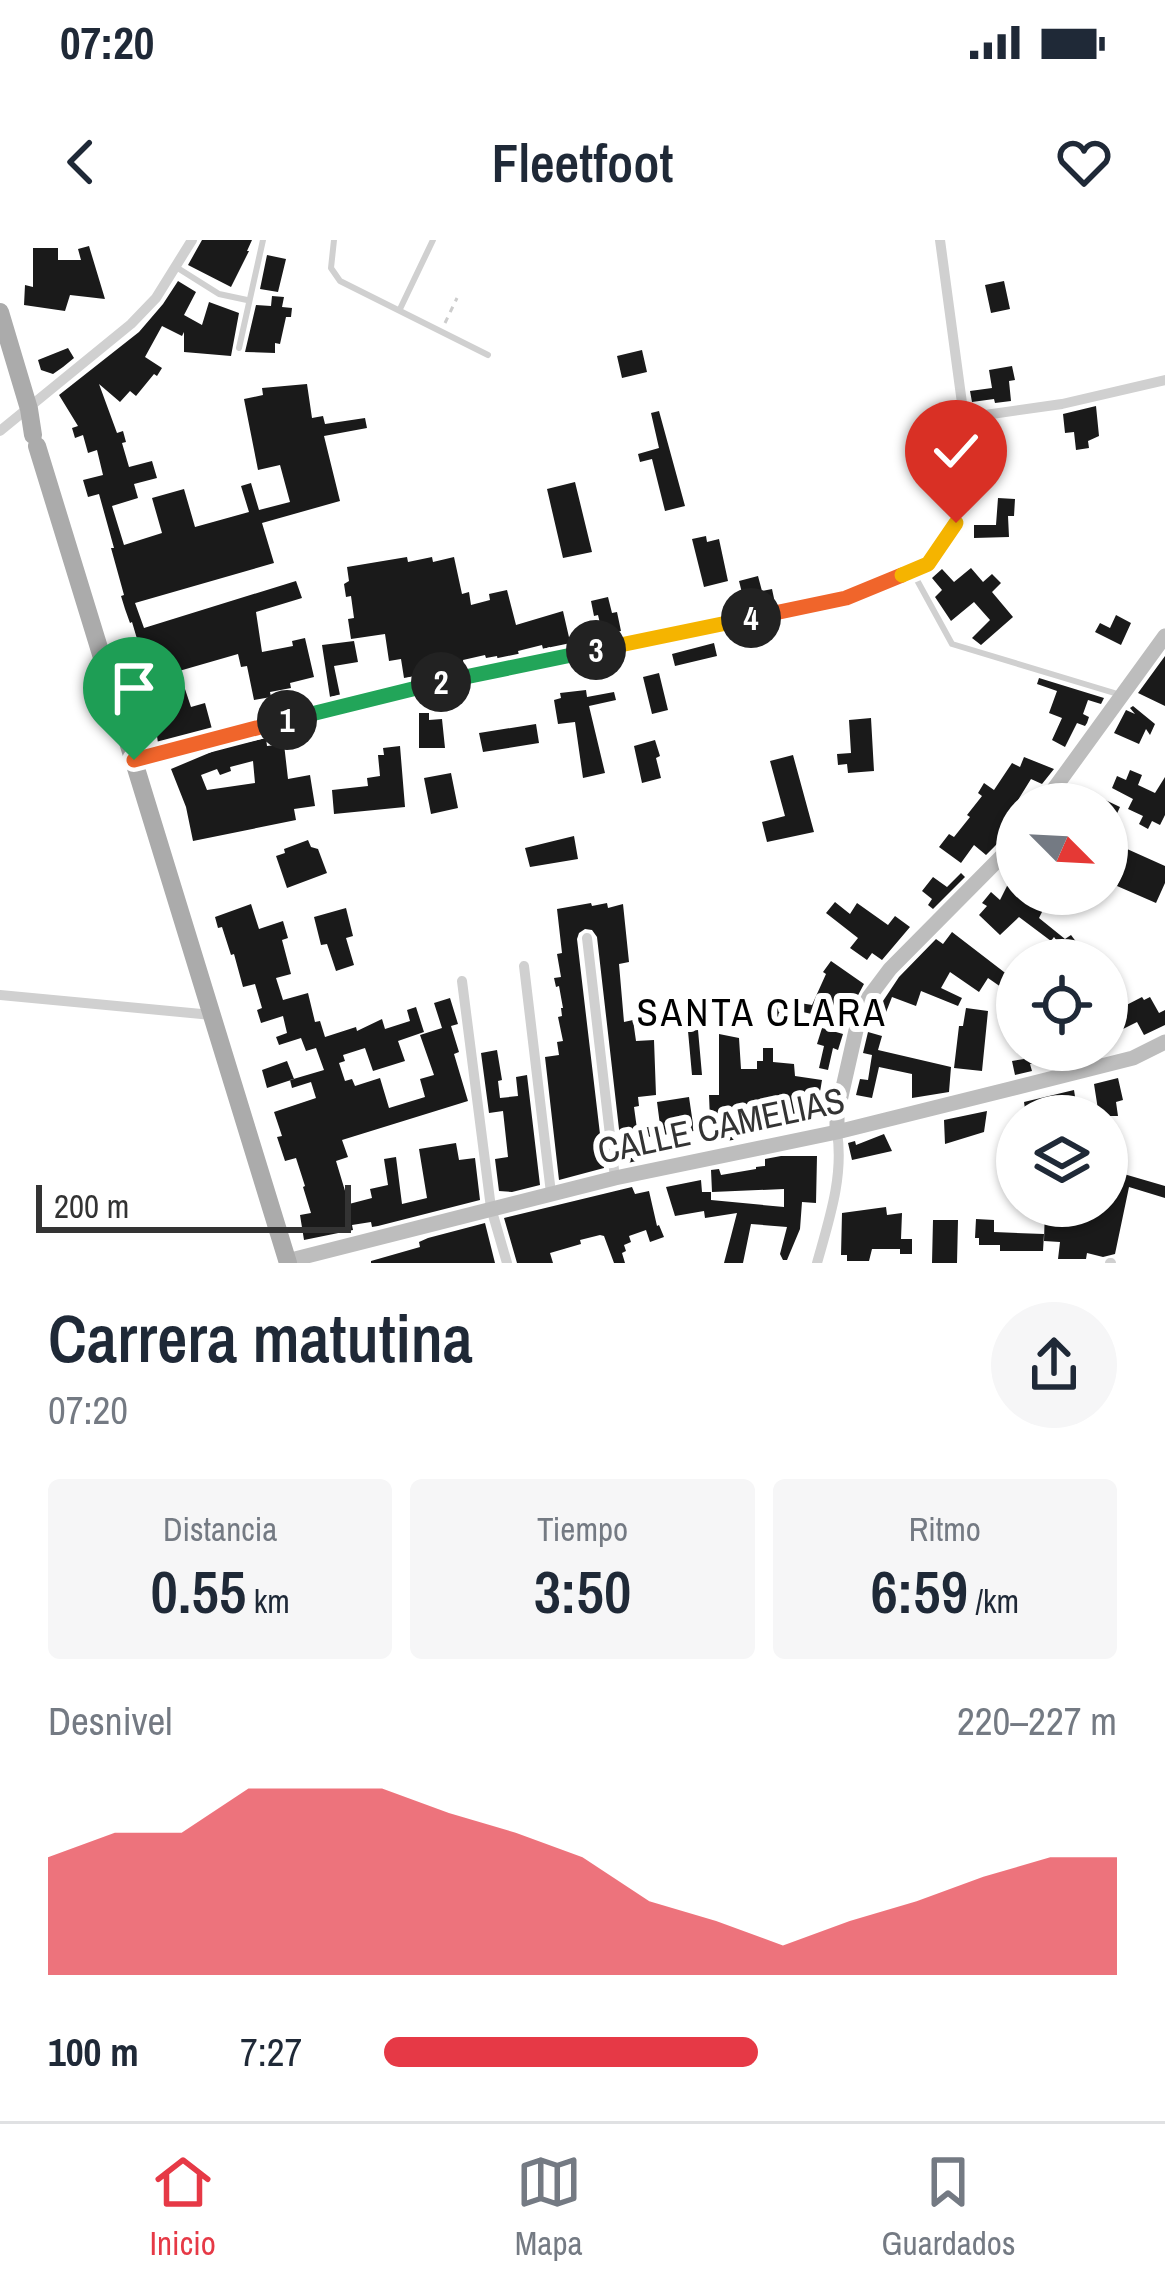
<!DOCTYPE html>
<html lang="es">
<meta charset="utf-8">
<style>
body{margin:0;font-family:"Archivo Narrow",sans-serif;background:#f6f6f7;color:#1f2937;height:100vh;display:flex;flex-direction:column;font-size:45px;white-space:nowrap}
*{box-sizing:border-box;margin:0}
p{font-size:39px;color:#747a83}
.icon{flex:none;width:66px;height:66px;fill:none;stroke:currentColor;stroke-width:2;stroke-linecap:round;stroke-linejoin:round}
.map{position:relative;height:1023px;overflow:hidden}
.details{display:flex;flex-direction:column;background:#fff;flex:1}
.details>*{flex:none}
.needle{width:78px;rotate:114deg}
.tools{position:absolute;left:996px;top:543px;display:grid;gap:24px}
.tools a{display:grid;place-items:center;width:132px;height:132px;border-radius:50%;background:#fff;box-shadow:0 3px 9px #0004;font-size:60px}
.scale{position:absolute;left:36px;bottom:30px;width:315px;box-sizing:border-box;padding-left:12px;border:6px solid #333;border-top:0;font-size:33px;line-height:42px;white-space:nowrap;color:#333;-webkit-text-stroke:9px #fff;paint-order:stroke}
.pin{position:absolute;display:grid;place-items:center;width:102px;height:102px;color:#fff;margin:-123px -51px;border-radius:50% 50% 50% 0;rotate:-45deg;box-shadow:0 0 12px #0007}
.pin .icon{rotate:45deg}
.km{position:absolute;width:60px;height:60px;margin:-30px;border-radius:50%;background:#222;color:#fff;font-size:33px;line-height:60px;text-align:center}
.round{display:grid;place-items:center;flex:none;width:126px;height:126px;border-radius:63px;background:#f6f6f7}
.headline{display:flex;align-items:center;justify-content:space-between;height:204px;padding:0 48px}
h1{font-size:66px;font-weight:600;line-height:90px}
.figures{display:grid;grid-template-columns:repeat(3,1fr);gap:18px;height:204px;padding:12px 48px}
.figures div{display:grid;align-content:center;border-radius:12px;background:#f6f6f7;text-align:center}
.figures b{font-size:60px;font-weight:600}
.figures small{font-size:33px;font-weight:400}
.figures p{font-size:33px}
.chart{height:336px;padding:24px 48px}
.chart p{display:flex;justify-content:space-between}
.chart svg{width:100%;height:216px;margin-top:12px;fill:#e63946;opacity:.7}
ul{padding:0 48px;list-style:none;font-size:39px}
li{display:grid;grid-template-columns:192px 144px 1fr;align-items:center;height:90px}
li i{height:30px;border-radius:15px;background:#e63946}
.status{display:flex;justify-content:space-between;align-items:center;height:84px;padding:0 60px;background:#fff;direction:ltr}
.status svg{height:33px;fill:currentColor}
header{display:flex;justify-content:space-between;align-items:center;height:156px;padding:0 48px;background:#fff;font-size:54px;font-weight:600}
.menu{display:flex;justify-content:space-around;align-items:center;height:168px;border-top:3px solid #e0e1e3;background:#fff;font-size:33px;color:#747a83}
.menu a{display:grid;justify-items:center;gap:6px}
.menu .selected{color:#e63946}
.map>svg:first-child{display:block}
.building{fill:#1a1a1a;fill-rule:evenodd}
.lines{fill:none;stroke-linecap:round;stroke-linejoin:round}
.path{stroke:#cdcdcd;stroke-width:3;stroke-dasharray:6 6;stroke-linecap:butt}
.lane{stroke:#d0d0d0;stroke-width:6}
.street{stroke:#d0d0d0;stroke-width:10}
.secondary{stroke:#bdbdbd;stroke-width:15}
.primary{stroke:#ababab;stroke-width:18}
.split-1-casing{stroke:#fff;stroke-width:24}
.split-2-casing{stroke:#fff;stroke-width:24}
.split-3-casing{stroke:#fff;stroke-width:24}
.split-4-casing{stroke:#fff;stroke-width:24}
.split-5-casing{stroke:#fff;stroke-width:24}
.split-6-casing{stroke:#fff;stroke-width:24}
.split-1{stroke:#f0652b;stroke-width:15}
.split-2{stroke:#22a559;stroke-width:15}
.split-3{stroke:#22a559;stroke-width:15}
.split-4{stroke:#f5b400;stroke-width:15}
.split-5{stroke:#f0652b;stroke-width:15}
.split-6{stroke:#f5b400;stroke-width:15}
.labels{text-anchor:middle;stroke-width:12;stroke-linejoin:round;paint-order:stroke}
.street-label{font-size:36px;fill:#333;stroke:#fff}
.neighbourhood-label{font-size:39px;letter-spacing:3px;fill:#000;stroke:#fff}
</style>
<div class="status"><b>07:20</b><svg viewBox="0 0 49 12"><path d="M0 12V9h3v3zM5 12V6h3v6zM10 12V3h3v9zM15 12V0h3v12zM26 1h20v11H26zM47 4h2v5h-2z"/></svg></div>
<header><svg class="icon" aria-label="back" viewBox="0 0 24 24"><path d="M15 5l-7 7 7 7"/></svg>Fleetfoot<svg class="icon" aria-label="heart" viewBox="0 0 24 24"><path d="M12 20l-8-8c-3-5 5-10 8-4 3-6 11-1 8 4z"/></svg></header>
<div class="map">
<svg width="1165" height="1023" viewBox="0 0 1165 1023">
<rect width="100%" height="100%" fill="#fff"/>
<path class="building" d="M202 0H252L247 11H249L231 47 188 25Z
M89 6 105 59 70 55 65 71 24 65 25 45 33 47V8H58V20H81L78 9Z
M267 15 286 19 278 52 260 49Z
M178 41 196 52 184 75 202 85 209 62 239 73 231 116 184 112V92L182 96 162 86 145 117 162 128 157 136 154 134 136 156 130 151 120 162 99 144 117 193 123 191 126 202 122 203 129 227 152 221 157 238 134 244 138 258 112 266 124 305 162 293 152 258 184 249 195 287 249 272 241 246 251 243 259 270 290 262 280 225 258 230 244 159 263 155 262 148 307 144 312 178 323 176 325 184 365 178 367 188 324 196 340 261 262 283 274 323 135 363 144 388 296 341 302 358 256 372 262 412 293 406 292 401 305 398 314 437 290 443 291 448 270 452 271 457 254 460 247 426 241 427 238 414 179 431 191 467 205 463 212 489 158 503 154 476 159 475 155 460 159 459 153 438 149 439 132 382 130 383 125 369 121 356 124 355 111 308H114L99 254 88 257 83 240 103 235 97 210 88 213 83 195 75 198 72 188 78 186 59 155 139 92 163 64Z
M1004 41 1010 69 991 73 985 45Z
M272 56 284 57 282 67 292 68 291 77H286L280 104 275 103V113L245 112 256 65 271 66Z
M68 108 74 118 63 127 53 134 41 130 38 120Z
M642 110 647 132 622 138 617 116Z
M1012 126 1015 140 1009 141 1011 161 995 163 994 159 972 162 970 151 992 148 989 130Z
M1096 166 1099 196 1088 201 1089 208 1076 210 1074 192 1065 193 1063 174Z
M659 171 685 266 665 271 652 219 640 222 638 214 659 208 651 173Z
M575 242 592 312 563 318 547 249Z
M998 258 1015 259 1014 276H1008L1009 297 974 298V285H996Z
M706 296 707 302 719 299 728 341 704 347 692 299Z
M407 317 408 322 432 317 433 322 454 317 462 354 469 352 471 365 490 360 489 354 507 350 516 385 563 371 571 406 550 410V407L543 409 542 405 518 411 519 415 498 421 497 416 486 418 485 415 463 420 464 427 404 438 401 419 389 421 385 394 351 399 348 379 354 378 351 356 346 357 344 344 349 341 347 327Z
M971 328 983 342 992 334 1001 343 992 352 1013 377 981 405 972 398 990 380 974 362 951 381 935 357 942 350 932 338 942 329 954 342Z
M758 336 762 351 772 349 775 363 746 369 739 341Z
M608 357 612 373 617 372 621 391 603 396 598 375 594 376 591 361Z
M1116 375 1131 383 1121 405 1095 392 1100 383 1110 388Z
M354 401 358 422 334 426 340 455 330 457 322 405Z
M714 403 717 416 675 426 672 414Z
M1165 416V466L1138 453Z
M659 433 668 470 652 474 643 437Z
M1039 438 1104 458 1101 464 1088 460 1083 474 1089 477 1087 483 1085 486 1077 483 1065 507 1052 500 1062 478 1049 473 1057 451 1037 444Z
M586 450 587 457 614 452 616 460 589 466 605 533 583 538 575 482 558 484 554 460 561 458 560 453Z
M1133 466 1155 484 1150 495 1146 489 1139 504 1114 493 1126 470 1135 474 1130 468Z
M419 473H429V480L442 479 445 508H419Z
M871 478 874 531 848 533 847 524 838 525 837 514 851 513 849 480Z
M536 484 539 503 483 512 479 493Z
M266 498 267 506 284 504 288 539 310 535 315 566 294 569 296 580 193 601 186 567 171 529 221 508ZM253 521 255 543 207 550 201 535 217 529 220 535 231 531 230 527Z
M655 500 660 516 656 518 661 538 642 543 634 506Z
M400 506 405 567 334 574 332 550 368 546 367 538 380 536 378 515H384L383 508Z
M793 515 814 592 767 602 762 582 785 576 770 521Z
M1024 517 1054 529 1042 544 1031 539 1008 576 1016 582 995 606 986 615 974 605 961 623 939 607 949 594 954 597 970 577 967 575 982 556 978 553 984 543 994 550 1012 523 1020 527Z
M1130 530 1142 535 1138 545 1155 553 1165 537V575L1160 585 1152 581 1148 589 1139 584 1143 576 1128 569 1133 559 1112 548 1117 536 1126 540Z
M451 533 458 568 431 574 424 538Z
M1078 547 1120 567 1114 580 1107 577V564H1070Z
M574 596 578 619 530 627 525 608Z
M308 600 311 607 318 609 327 633 287 648 276 616 285 613 284 609Z
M1107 600 1165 626V643L1156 663 1117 646 1122 635 1111 629 1114 621 1107 618Z
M961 633 965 637 933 669 928 665 932 659 922 651 933 637 947 647Z
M1010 640 1017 643V654H1037L1044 658 1047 662 1039 678 1065 699 1071 695 1077 703 1065 712 1054 697 1051 701 1019 677 1000 695 979 675 987 666 982 663 991 652 1000 660Z
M835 662 850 674 857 663 888 685 895 676 910 687 882 720 872 713 867 720 850 708 858 698 826 673Z
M591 663 592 666 607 663 608 668 623 664 629 722 619 724 624 782 633 780 636 801 654 800 656 855 638 857 639 866 634 867 637 889 660 885 657 862 689 857 694 891 647 897 650 918 623 924 597 697 592 690 585 689 579 693 577 699 604 928 559 940 545 817 559 815 557 802 563 801 558 777 562 776 561 768H563L559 746 556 747 554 738 561 737 557 714 562 713 557 669Z
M251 664 259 689 283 681 288 698 282 700 291 734 276 738 283 760 308 753 315 782 320 781 325 797 356 787 357 791 382 779 385 789 410 781 407 770 416 767 424 792 398 801 405 821 373 831 365 808 343 815 345 821 339 823 345 841 352 839 355 846 380 838 389 868 425 857 420 839 434 835 420 795 442 788 434 763 450 758 458 784 451 786 459 812 454 814 468 861 342 900 348 917 336 921 349 964 372 958 370 949 388 945 384 919 396 917 402 964 427 958 419 909 456 903 459 920 475 918 480 960 378 986 372 987 371 982 352 985 353 990 304 1000 300 975 311 973 303 947 305 946 296 918 285 921 277 897 282 896 274 872 316 858 311 842 292 848 290 840 324 830 316 808 306 811 301 798 279 805 276 797 287 793 283 776 261 783 257 770 262 768 255 744 243 747 234 714 231 715 222 687 218 688 215 677Z
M346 668 353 696 346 698 354 725 336 731 327 704 321 705 314 677Z
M952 692 1017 742 1011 754 988 738 979 752 950 732 941 748 962 758 958 766 921 751 916 766 892 757 883 780 873 776 899 737 936 699 943 704Z
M831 721 864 744 848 774 824 763 821 776 789 769 788 780 774 778 776 759 812 765 826 734 823 732Z
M1142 757 1144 760 1150 757 1159 773 1165 770V785L1144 795 1137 782 1107 797V775Z
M966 768 988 771 982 831 954 828 959 786H963Z
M822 788 843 794 838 810 833 808 828 830 819 828 824 806 817 804Z
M698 790 702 835H692L688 791Z
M868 792 882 796 878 810 951 827 949 852 912 858V834L879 827 872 858 856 855 860 839 868 840 872 815 863 813Z
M719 794 739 798 741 829H757V821H763V808H773V822L794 824 795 836 822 840 820 852 829 854 825 874 805 869V880L794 879V875L763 872V884H758L759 895 711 904 709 855H719Z
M497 810 502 840 498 841 500 858 518 856 516 837 527 835 540 945 512 952 499 951 495 919 508 917 503 871 489 873 481 813Z
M1022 810H1059L1060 813 1085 810 1087 817 1048 827 1046 821 1030 824 1032 831 1015 835 1012 821 1024 819Z
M287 821 294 839 267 848 262 830Z
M1118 838 1123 860 1116 862 1118 876H1099L1094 844Z
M1074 850 1077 869 1067 871 1068 876H1026L1024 862Z
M987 871 984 892 945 904 944 880Z
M884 894 892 911 852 920 848 903 855 901 856 905Z
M781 916H817L816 963 802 962 800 989 787 1020H783L780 1014 787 987 751 984 743 1023H724L737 973 705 978 704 971 675 976 666 947 701 940 702 952H711V960L784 967V949L712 952 711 930 719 929 721 935 756 929V927L765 926V919Z
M1117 932 1165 946V958L1129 947 1115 1014 1103 1017 1087 1013 1086 1019H1058L1060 1002 1044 1001 1045 966H1074L1073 974 1093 978 1096 966H1107V953L1112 954Z
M632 947 635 954 649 951 657 986 659 985 664 997 650 1002 646 990 629 996 631 1002 624 1005 626 1011 622 1013 625 1023H614L604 996 600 995 580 1000 581 1004 550 1013 553 1023H517L504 978Z
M886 967 887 975 902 973 901 999H912V1014H900V1009H872L869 1021H847V1015H841L842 973Z
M976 979 994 980V992L1044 994 1043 1011H1000V1005H979V998H975Z
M933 980H958L957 1023H932Z
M485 983 495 1023H371V1021L420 1007 419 1002 428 998Z"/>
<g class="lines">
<path class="path" d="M445 83 457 58"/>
<path class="lane" d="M334 0 331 28 340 41 488 115
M176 27 219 54 247 60
M400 69 433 0
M239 108 263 0
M912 331 952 404 1121 455"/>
<path class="street" d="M964 178 1062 164 1165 140
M0 191 131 84 156 58 192 0
M134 520 391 453 846 358 928 324 956 283 963 262 964 178 940 0
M587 698 615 938
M524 726 551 953
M462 741 491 968 507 1023
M0 755 212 775
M817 1023C829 980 844 936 837 892
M1110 1023H1111"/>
<path class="secondary" d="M1043 564 1165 396
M837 892V874L859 777 869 757 890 729 1004 614 1017 598
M287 1021 615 938 837 892 1010 849 1133 818 1165 802"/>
<path class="primary" d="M0 72 29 169 33 195
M37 206 288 1023"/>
</g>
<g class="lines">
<g class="split-1-casing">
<path id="split-1" d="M134 520 287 480"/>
</g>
<g class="split-2-casing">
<path id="split-2" d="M287 480 441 442"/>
</g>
<g class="split-3-casing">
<path id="split-3" d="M441 442 596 410"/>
</g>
<g class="split-4-casing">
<path id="split-4" d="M596 410 751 378"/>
</g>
<g class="split-5-casing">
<path id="split-5" d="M751 378 846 358 902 335"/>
</g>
<g class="split-6-casing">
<path id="split-6" d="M902 335 928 324 956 283"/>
</g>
<use href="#split-1" class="split-1"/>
<use href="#split-2" class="split-2"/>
<use href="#split-3" class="split-3"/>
<use href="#split-4" class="split-4"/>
<use href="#split-5" class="split-5"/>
<use href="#split-6" class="split-6"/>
</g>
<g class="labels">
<g class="street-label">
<text transform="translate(721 885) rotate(-12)" y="13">CALLE CAMELIAS</text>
</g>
<g class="neighbourhood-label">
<text x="762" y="786">SANTA CLARA</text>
</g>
</g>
</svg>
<div class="tools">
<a><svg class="needle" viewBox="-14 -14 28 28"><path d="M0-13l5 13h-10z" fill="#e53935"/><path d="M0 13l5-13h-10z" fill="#747a83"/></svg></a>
<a><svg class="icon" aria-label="locate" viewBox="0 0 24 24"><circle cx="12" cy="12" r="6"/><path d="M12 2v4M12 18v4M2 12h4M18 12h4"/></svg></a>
<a><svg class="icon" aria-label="layers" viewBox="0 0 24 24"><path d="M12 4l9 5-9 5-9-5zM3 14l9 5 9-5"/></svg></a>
</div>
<div class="scale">200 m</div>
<div class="pin" style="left:134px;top:520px;background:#1e9e55"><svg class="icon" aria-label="arrive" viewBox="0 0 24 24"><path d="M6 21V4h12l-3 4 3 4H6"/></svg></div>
<div class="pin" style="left:956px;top:283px;background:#d93025"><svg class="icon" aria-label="check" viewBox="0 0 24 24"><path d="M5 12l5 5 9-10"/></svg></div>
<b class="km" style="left:287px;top:480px">1</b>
<b class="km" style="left:441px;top:442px">2</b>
<b class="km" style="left:596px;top:410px">3</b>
<b class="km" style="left:751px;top:378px">4</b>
</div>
<section class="details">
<div class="headline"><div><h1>Carrera matutina</h1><p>07:20</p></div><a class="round"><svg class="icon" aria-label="share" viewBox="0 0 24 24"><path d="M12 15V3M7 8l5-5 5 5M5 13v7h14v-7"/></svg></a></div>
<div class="figures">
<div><p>Distancia</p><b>0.55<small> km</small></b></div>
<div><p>Tiempo</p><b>3:50</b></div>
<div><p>Ritmo</p><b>6:59<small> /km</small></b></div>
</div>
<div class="chart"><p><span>Desnivel</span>220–227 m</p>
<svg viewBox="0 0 160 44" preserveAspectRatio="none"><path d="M0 44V20L10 15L20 15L30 6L40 6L50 6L60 11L70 15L80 20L90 29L100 33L110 38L120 33L130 29L140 24L150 20L160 20V44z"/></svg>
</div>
<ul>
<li><b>100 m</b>7:27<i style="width:51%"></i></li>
</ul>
</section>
<nav class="menu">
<a class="selected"><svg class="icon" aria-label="home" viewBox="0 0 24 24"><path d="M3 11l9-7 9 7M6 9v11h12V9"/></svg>Inicio</a>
<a><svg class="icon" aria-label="map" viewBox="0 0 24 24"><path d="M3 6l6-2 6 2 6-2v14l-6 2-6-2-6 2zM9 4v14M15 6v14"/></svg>Mapa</a>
<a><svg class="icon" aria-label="saved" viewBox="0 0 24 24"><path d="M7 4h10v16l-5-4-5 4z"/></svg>Guardados</a>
</nav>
